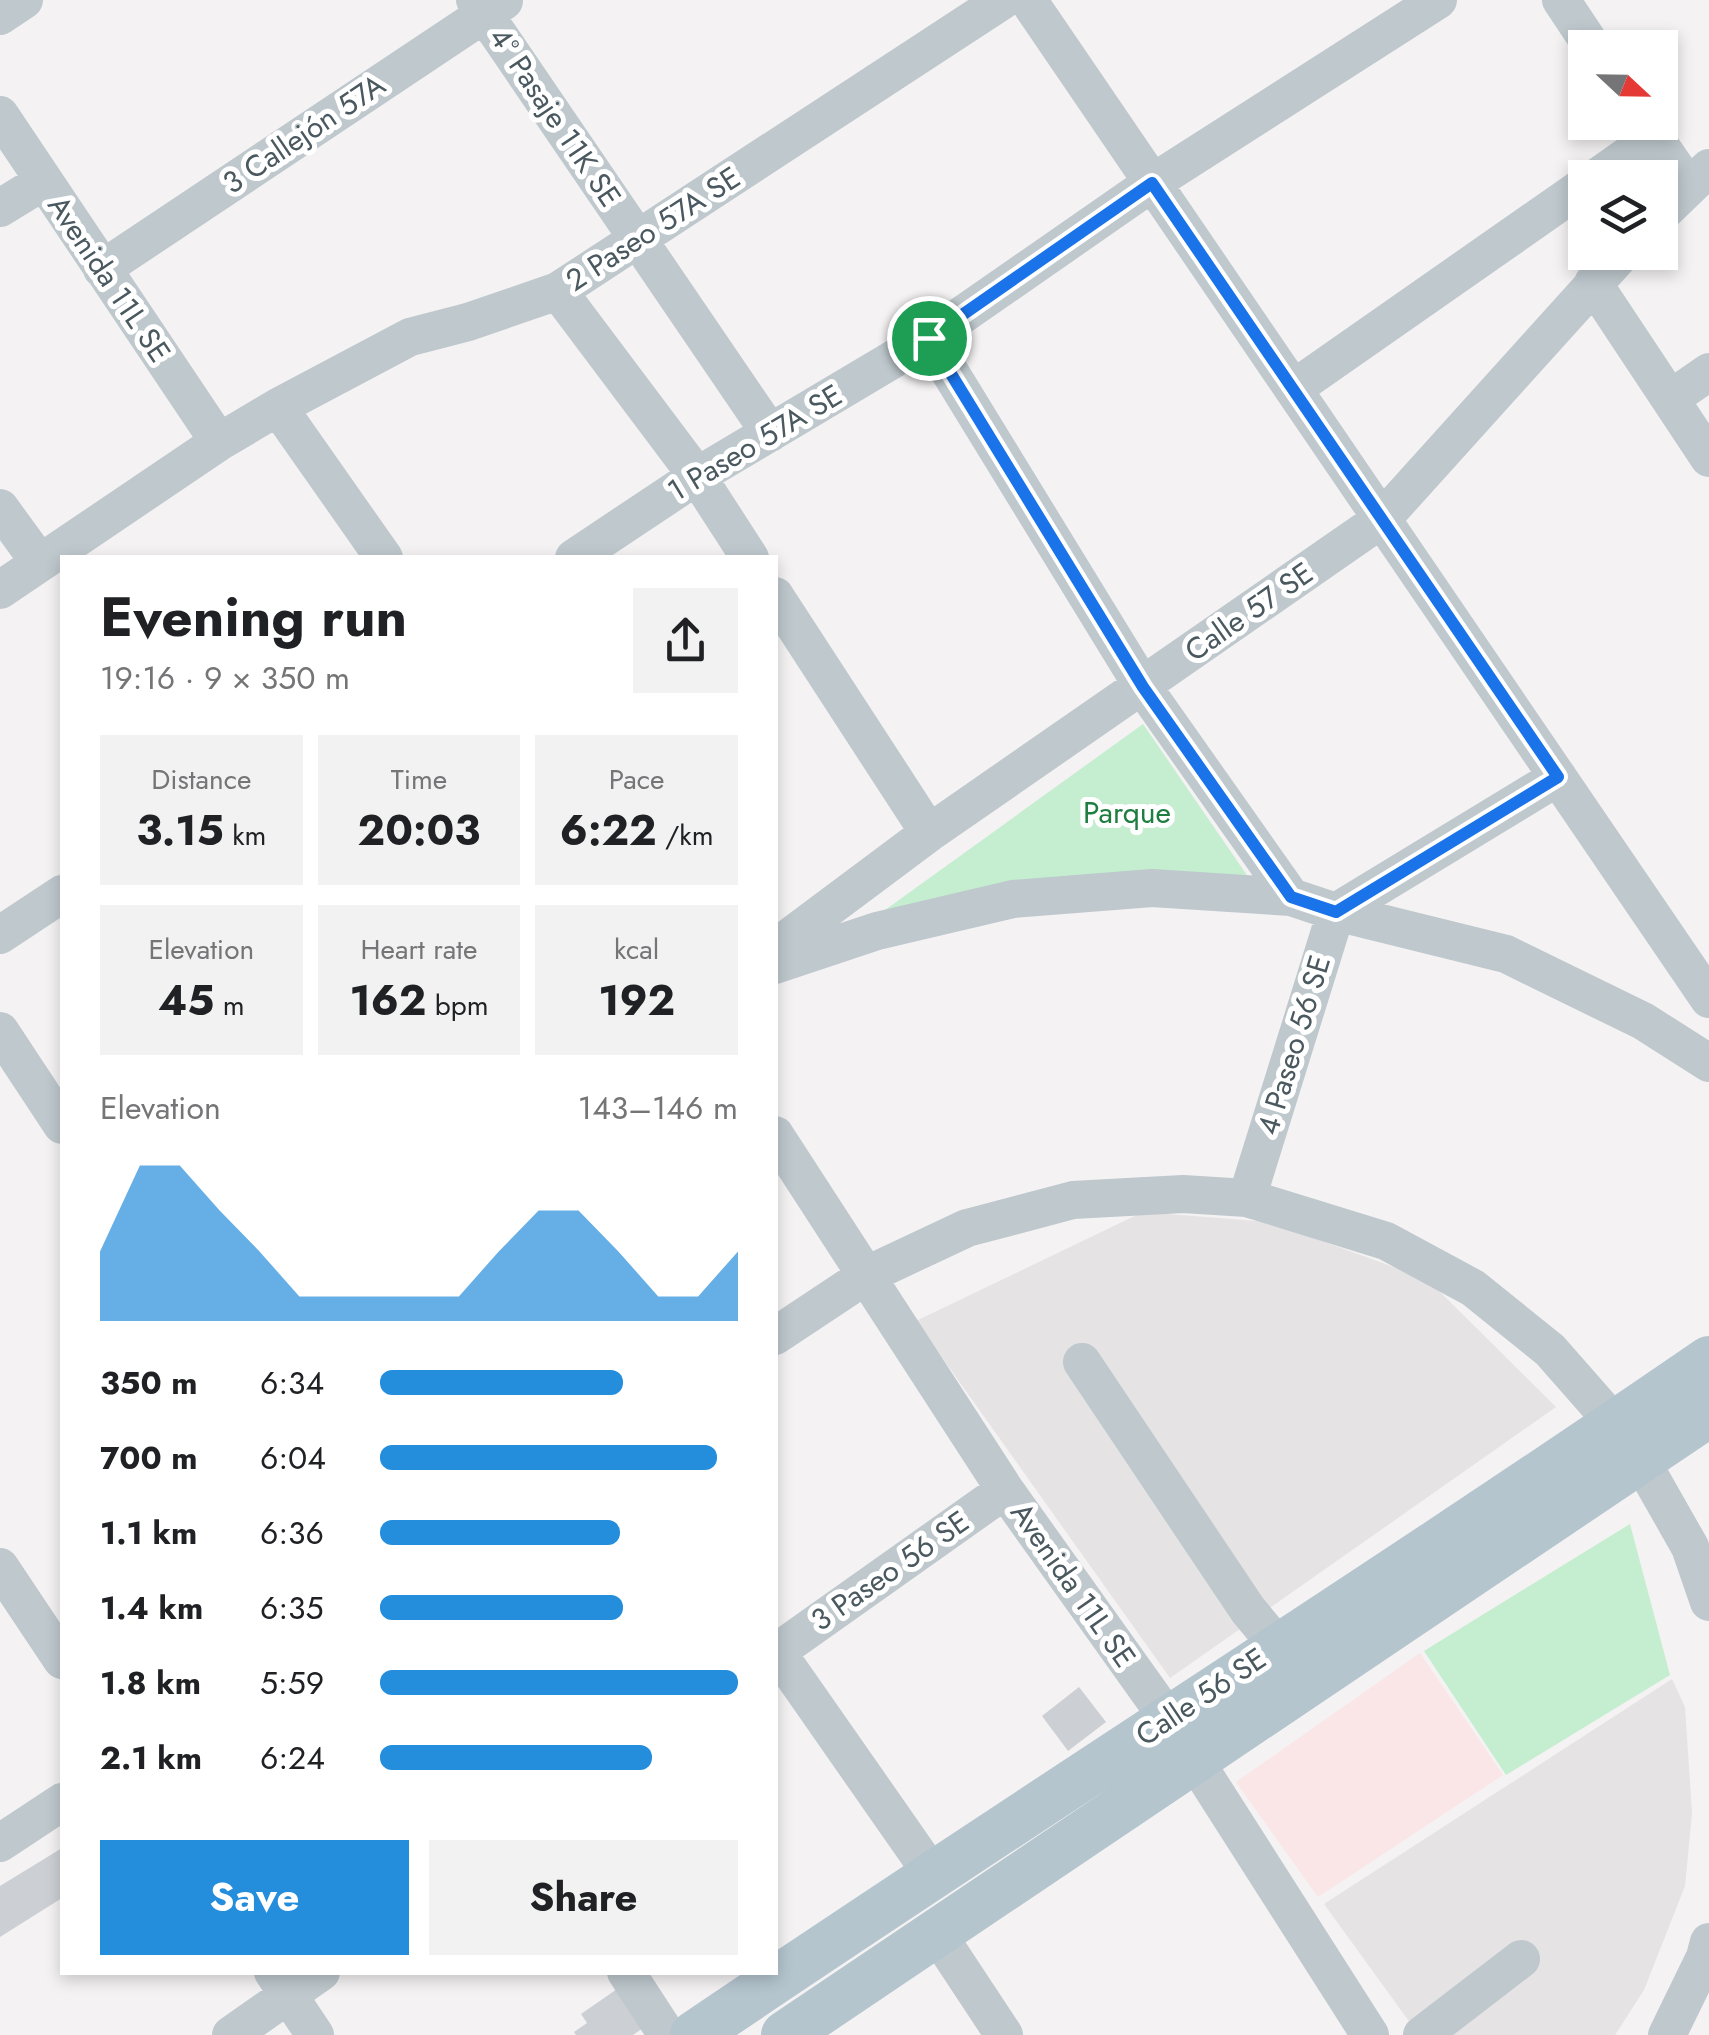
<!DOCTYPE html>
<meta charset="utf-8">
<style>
body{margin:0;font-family:Jost,sans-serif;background:#f2f2f2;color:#202124;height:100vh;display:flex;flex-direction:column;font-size:38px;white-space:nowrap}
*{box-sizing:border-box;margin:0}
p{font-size:32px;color:#757577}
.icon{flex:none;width:55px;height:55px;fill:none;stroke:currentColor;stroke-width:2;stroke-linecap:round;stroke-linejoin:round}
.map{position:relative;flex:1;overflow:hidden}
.side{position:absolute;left:60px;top:555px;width:718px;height:1420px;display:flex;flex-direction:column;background:#fff;border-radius:0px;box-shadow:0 5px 15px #0003}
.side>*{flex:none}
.needle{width:65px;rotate:112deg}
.tools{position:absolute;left:1568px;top:30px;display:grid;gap:20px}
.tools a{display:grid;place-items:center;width:110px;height:110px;border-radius:0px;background:#fff;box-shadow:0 5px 15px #0003;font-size:50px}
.pin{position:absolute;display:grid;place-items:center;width:85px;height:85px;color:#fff;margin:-42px;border:5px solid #fff;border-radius:50%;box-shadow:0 2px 10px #0007}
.round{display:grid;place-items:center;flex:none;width:105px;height:105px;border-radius:0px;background:#f2f2f2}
.summary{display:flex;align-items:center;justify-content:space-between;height:170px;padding:0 40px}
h1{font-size:55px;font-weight:700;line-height:75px}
.figures{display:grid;grid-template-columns:repeat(3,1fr);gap:15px;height:170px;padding:10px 40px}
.figures div{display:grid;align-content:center;border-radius:0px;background:#f2f2f2;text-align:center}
.figures b{font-size:42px;font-weight:700}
.figures small{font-size:28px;font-weight:400}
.figures p{font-size:28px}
.chart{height:280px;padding:20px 40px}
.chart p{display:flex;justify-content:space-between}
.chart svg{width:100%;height:180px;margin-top:10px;fill:#248ddc;opacity:.7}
.primary-button{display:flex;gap:20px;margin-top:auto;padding:20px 40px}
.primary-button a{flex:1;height:115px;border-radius:0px;background:#248ddc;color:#fff;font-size:40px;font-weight:700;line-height:115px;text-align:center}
.primary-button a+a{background:#f2f2f2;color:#202124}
ul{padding:0 40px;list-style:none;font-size:32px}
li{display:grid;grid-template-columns:160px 120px 1fr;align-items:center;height:75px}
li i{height:25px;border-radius:12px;background:#248ddc}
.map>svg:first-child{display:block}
.education{fill:#e5e3e4}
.medical{fill:#fae6e7}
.green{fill:#c4eecf}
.building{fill:#ccd0d4}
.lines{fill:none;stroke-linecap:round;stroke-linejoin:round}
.minor{stroke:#bec8cd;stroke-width:38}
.major{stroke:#b4c5ce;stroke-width:48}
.route-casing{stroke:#fff;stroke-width:20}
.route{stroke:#1a73e8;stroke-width:12}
.labels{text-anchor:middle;stroke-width:10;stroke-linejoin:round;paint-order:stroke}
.street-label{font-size:30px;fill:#4a585f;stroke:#fff}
.park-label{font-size:30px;fill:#1d7e40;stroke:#fff}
</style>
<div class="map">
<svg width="1709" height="2035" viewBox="0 0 1709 2035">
<rect width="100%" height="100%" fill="#f4f2f2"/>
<path class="education" d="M1143 1212 1269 1222 1427 1279 1556 1407 1170 1678 916 1321Z
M1672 1679 1685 1707 1692 1813 1685 1886 1644 1990 1615 2035H1419L1324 1904Z"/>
<path class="medical" d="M1420 1653 1503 1775 1318 1897 1236 1782Z"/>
<path class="green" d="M1143 724 1253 884 874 918Z
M1630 1524 1670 1675 1506 1775 1424 1651Z"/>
<path class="building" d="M1079 1687 1106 1722 1068 1751 1042 1716Z
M62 1848V1898L0 1937V1886Z
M620 1987 646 2026 633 2035H576L574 2032 587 2023 581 2014Z"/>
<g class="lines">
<path class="minor" d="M475 0 770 433
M1028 0 1709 999
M1561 0 1593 48
M0 16 24 0
M0 115 219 442
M1644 122 1688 186
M1596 178 1654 137
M0 208 44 181
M1660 215 1709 168
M102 269 504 1
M1593 283 1709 458
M558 291 697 476 750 558
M929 338 1143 687 1291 897
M1293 389 1585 185
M1670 399 1709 372
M278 407 384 558
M0 508 40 563
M574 558 697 476 929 338 1152 183 1438 0
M0 590 219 442 278 407 410 337 468 322 558 291 1003 0
M775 596 929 833
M0 935 62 894
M775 948 929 833 1382 519 1623 252
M775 965 877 931 1013 899 1152 888 1291 897 1336 912 1506 954 1643 1021 1709 1063
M0 1031 62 1125
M775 1135 1005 1490 1169 1720 1370 2035
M1247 1198 1336 912 1558 777
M775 1336 867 1275 967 1228 1073 1200 1183 1194 1247 1198 1386 1241 1473 1288 1550 1350 1615 1424
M1082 1362 1248 1610 1278 1646
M1640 1459 1690 1547 1709 1602
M0 1567 62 1660
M775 1649 932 1874
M775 1653 1005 1490
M0 1843 62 1802
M936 1932 1004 2035
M273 1972 315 2035
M626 1972 667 2035
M231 2035 321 1972
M1422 2035 1521 1959
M1667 2035 1705 1957 1709 1942"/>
<path class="major" d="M694 2035C1030 1807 1374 1590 1709 1360
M785 2035 1709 1413"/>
</g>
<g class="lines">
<g class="route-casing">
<path id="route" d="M1152 183 1558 777 1336 912 1291 897 1143 687 929 338Z"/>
</g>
<use href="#route" class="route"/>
</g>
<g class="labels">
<g class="street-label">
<text transform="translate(555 117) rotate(56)" y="10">4° Pasaje 11K SE</text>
<text transform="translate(304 134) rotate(-34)" y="10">3 Callejón 57A</text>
<text transform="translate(653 229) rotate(-33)" y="10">2 Paseo 57A SE</text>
<text transform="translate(109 279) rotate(56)" y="10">Avenida 11L SE</text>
<text transform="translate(755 443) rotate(-31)" y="10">1 Paseo 57A SE</text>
<text transform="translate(1249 612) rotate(-35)" y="10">Calle 57 SE</text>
<text transform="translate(1294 1045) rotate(-73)" y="10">4 Paseo 56 SE</text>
<text transform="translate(890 1571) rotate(-35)" y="10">3 Paseo 56 SE</text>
<text transform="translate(1073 1585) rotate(55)" y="10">Avenida 11L SE</text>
<text transform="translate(1201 1697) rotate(-34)" y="10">Calle 56 SE</text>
</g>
<g class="park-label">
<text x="1127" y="823">Parque</text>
</g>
</g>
</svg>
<div class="tools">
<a><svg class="needle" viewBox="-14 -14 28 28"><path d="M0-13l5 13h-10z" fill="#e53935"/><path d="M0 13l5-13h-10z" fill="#757577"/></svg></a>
<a><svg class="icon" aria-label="layers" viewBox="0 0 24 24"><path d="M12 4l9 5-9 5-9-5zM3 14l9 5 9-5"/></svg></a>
</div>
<div class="pin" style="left:929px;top:338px;background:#1e9e55"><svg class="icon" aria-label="arrive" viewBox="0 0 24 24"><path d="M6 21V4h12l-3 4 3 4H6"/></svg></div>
<section class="side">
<div class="summary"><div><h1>Evening run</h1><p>19:16 · 9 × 350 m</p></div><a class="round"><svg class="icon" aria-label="share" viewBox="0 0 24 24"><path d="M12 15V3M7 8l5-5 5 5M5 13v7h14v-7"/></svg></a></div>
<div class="figures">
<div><p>Distance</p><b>3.15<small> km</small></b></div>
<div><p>Time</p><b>20:03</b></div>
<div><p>Pace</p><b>6:22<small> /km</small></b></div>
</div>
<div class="figures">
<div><p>Elevation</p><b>45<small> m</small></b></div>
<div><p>Heart rate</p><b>162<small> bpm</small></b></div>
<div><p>kcal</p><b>192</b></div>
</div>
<div class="chart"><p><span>Elevation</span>143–146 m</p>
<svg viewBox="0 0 160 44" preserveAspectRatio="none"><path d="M0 44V27L10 6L20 6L30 17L40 27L50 38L60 38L70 38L80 38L90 38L100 27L110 17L120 17L130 27L140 38L150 38L160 27V44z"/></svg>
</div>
<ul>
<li><b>350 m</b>6:34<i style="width:68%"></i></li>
<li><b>700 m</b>6:04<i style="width:94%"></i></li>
<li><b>1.1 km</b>6:36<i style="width:67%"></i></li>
<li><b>1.4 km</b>6:35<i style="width:68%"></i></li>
<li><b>1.8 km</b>5:59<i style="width:100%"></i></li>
<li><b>2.1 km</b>6:24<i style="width:76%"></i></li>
</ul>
<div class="primary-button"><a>Save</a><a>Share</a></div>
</section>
</div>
